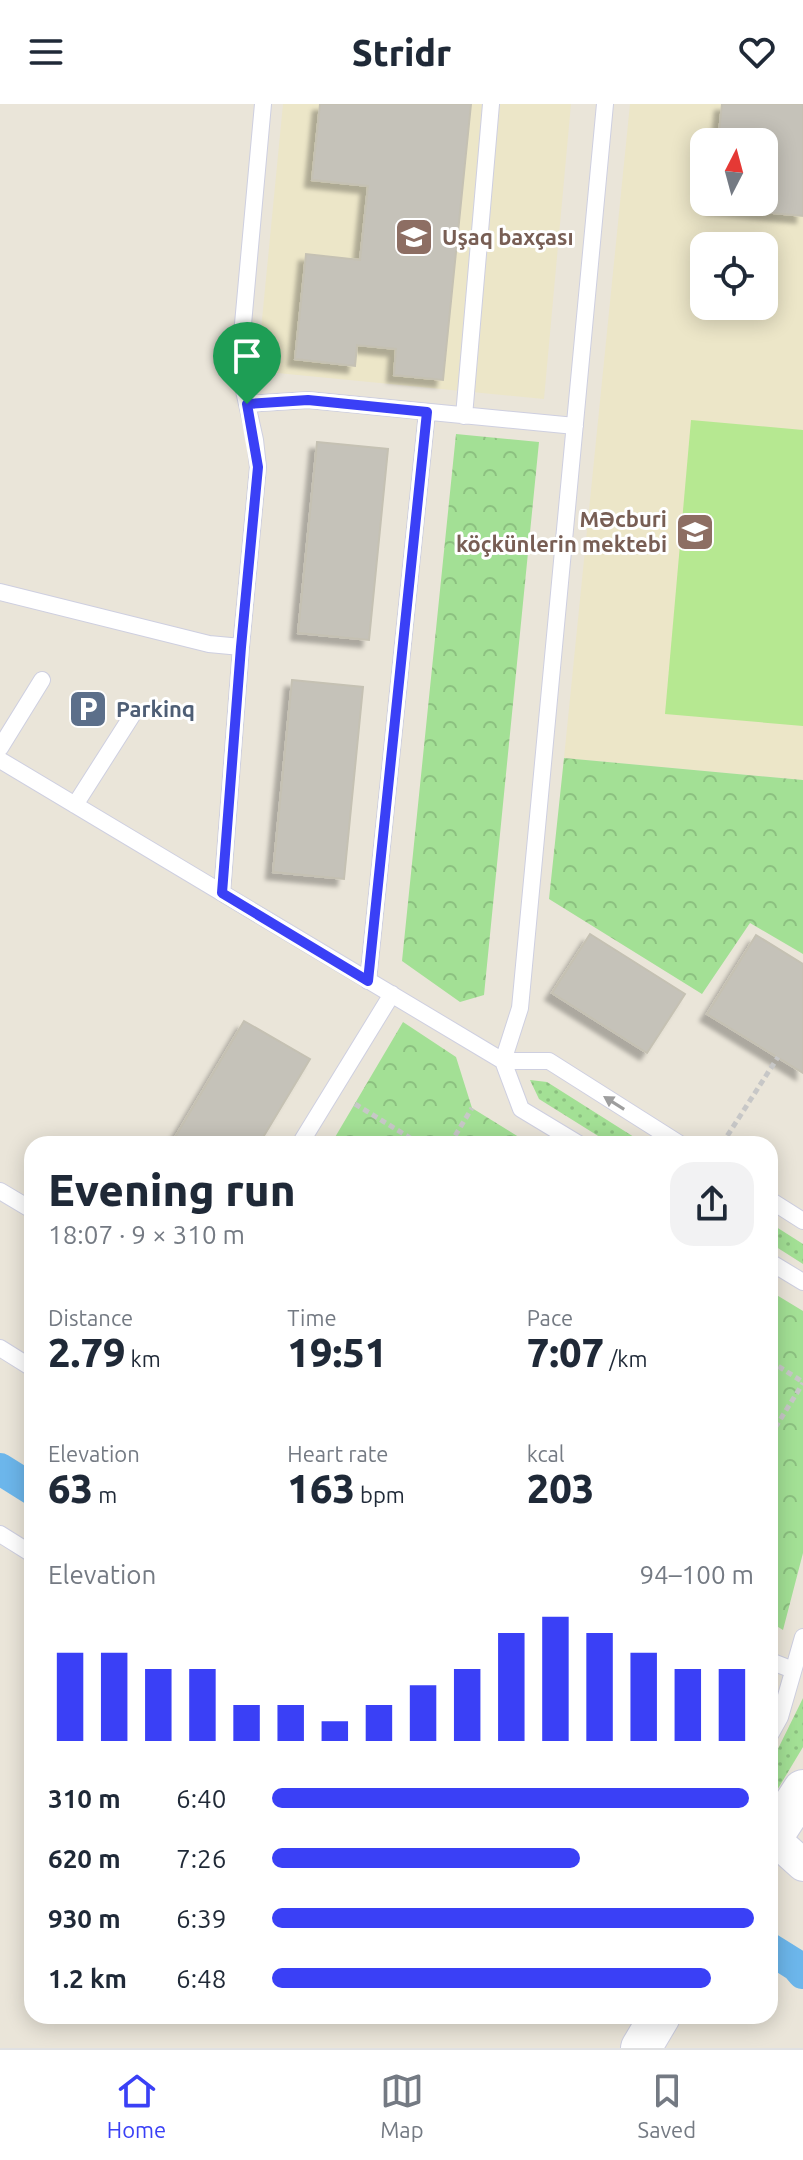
<!DOCTYPE html>
<meta charset="utf-8">
<style>
body{margin:0;font-family:Ubuntu,sans-serif;background:#f2f2f3;color:#1f2937;height:100vh;display:flex;flex-direction:column;font-size:30px;white-space:nowrap}
*{box-sizing:border-box;margin:0}
p{font-size:26px;color:#747a83}
.icon{flex:none;width:44px;height:44px;fill:none;stroke:currentColor;stroke-width:2;stroke-linecap:round;stroke-linejoin:round}
.map{position:relative;flex:1;overflow:hidden}
.details{position:absolute;left:24px;top:1032px;width:754px;height:888px;display:flex;flex-direction:column;background:#fff;border-radius:24px;box-shadow:0 4px 20px #0003}
.details>*{flex:none}
.needle{width:52px;rotate:6deg}
.buttons{position:absolute;left:690px;top:24px;display:grid;gap:16px}
.buttons a{display:grid;place-items:center;width:88px;height:88px;border-radius:16px;background:#fff;box-shadow:0 4px 20px #0003;font-size:40px}
.pin{position:absolute;display:grid;place-items:center;width:68px;height:68px;color:#fff;margin:-82px -34px;border-radius:50% 50% 50% 0;rotate:-45deg;box-shadow:0 0 8px #0007}
.pin .icon{rotate:45deg}
.round{display:grid;place-items:center;flex:none;width:84px;height:84px;border-radius:24px;background:#f2f2f3}
.overview{display:flex;align-items:center;justify-content:space-between;height:136px;padding:0 24px}
h1{font-size:44px;font-weight:800;line-height:60px}
.figures{display:grid;grid-template-columns:repeat(3,1fr);gap:12px;height:136px;padding:8px 24px}
.figures div{display:grid;align-content:center}
.figures b{font-size:40px;font-weight:800}
.figures small{font-size:22px;font-weight:400}
.figures p{font-size:22px}
.chart{height:224px;padding:16px 24px}
.chart p{display:flex;justify-content:space-between}
.chart svg{width:100%;height:144px;margin-top:8px;stroke:#3a40f6;stroke-width:6}
ul{padding:0 24px;list-style:none;font-size:26px}
li{display:grid;grid-template-columns:128px 96px 1fr;align-items:center;height:60px}
li i{height:20px;border-radius:10px;background:#3a40f6}
header{display:flex;justify-content:space-between;align-items:center;height:104px;padding:0 24px;background:#fff;font-size:36px;font-weight:800}
.tabs{display:flex;justify-content:space-around;align-items:center;height:112px;border-top:2px solid #e0e1e3;background:#fff;font-size:22px;color:#747a83}
.tabs a{display:grid;justify-items:center;gap:4px}
.tabs .current{color:#3a40f6}
.map>svg:first-child{display:block}
.education{fill:#ece6c8;fill-rule:evenodd}
.grass{fill:url(#grass-dots)}
.park{fill:url(#park-crowns)}
.pitch{fill:#b6e891}
.lines{fill:none;stroke-linecap:round;stroke-linejoin:round}
.canal{stroke:#6cb6eb;stroke-width:32}
.building{fill:#c5c2b9;stroke:#c5c1b3;stroke-width:2;filter:url(#shadow)}
.service-casing{stroke:#cecfe0;stroke-width:18}
.minor-casing{stroke:#cecfe0;stroke-width:34}
.tertiary-casing{stroke:#cecfe0;stroke-width:42}
.path{stroke:#c7c7c7;stroke-width:5;stroke-dasharray:6 4;stroke-linecap:butt}
.service{stroke:#fff;stroke-width:16}
.minor{stroke:#fff;stroke-width:32}
.tertiary{stroke:#fff;stroke-width:40}
.oneway{fill:#9e9e9e}
.route-casing{stroke:#fff;stroke-width:16}
.route{stroke:#3a40f6;stroke-width:10}
.labels{text-anchor:middle;stroke-width:6;stroke-linejoin:round;paint-order:stroke}
.education-label{font-size:22px;font-weight:bold;fill:#785e54;stroke:#fff;text-anchor:start}
.service-label{font-size:22px;font-weight:bold;fill:#4e5e75;stroke:#fff;text-anchor:start}
</style>
<header><svg class="icon" aria-label="menu" viewBox="0 0 24 24"><path d="M4 6h16M4 12h16M4 18h16"/></svg>Stridr<svg class="icon" aria-label="heart" viewBox="0 0 24 24"><path d="M12 20l-8-8c-3-5 5-10 8-4 3-6 11-1 8 4z"/></svg></header>
<div class="map">
<svg width="803" height="1944" viewBox="0 0 803 1944">
<defs>
<pattern id="grass-dots" width="8" height="8" patternUnits="userSpaceOnUse" patternTransform="scale(2)"><rect width="8" height="8" fill="#a3e095"/><path d="M2 2h.1M6 6h.1" fill="none" stroke="#8cc080" stroke-width="1.8" stroke-linecap="round"/></pattern>
<pattern id="park-crowns" width="20" height="18" patternUnits="userSpaceOnUse" patternTransform="scale(2)"><rect width="20" height="18" fill="#a3e095"/><path d="M2 6a3 3 0 1 1 6 0M12 15a3 3 0 1 1 6 0" fill="none" stroke="#8cc080"/></pattern>
<filter id="shadow"><feDropShadow dx="-7" dy="7" stdDeviation="2" flood-color="#0004"/></filter>
</defs>
<rect width="100%" height="100%" fill="#eae5d9"/>
<path class="education" d="M283 0H571L544 295 257 267Z
M630 0H803V676L564 654ZM704 38H764V98H704ZM704 142H764V202H704Z"/>
<path class="grass" d="M530 976 547 978 645 1040H611L539 995Z
M770 1119 803 1140V1160L770 1139Z
M803 1594V1643L770 1698V1661Z"/>
<path class="park" d="M456 330 539 338 484 891 460 898 402 857Z
M564 654 803 676V850L750 819 702 890 549 795Z
M403 918 456 953 472 1004 530 1040H331Z
M770 1187 803 1207V1449L783 1526 770 1518Z"/>
<path class="pitch" d="M691 316 803 326V622L665 610Z"/>
<g class="lines">
<path class="canal" d="M0 1365 32 1385
M770 1845 797 1862 803 1869"/>
</g>
<path class="building" d="M320 0H471L443 276 394 271 396 245 357 241 355 262 295 255 306 150 360 156 368 82 312 76Z
M722 0H803V112L712 103 713 98H764V38H718Z
M317 338 388 345 369 536 298 529Z
M292 576 363 583 344 775 273 768Z
M590 830 685 890 647 949 552 889Z
M756 831 803 860V969L707 910Z
M244 917 310 955 259 1040H171Z"/>
<g class="lines">
<g class="service-casing">
<path id="service" d="M247 300 308 296 575 322
M464 312 491 0
M0 488 209 540 241 543
M0 644 42 576
M0 656 503 957 520 904 605 0
M75 701 133 610
M222 789 241 543 258 363 255 336 239 264 263 0
M368 877 427 308
M300 1040 392 890
M579 1040 521 1005 503 957H549L680 1040
M0 1087 32 1106
M770 1096 803 1117
M770 1158 803 1178
M0 1244 32 1264
M0 1430 32 1450
M770 1557 793 1566
M770 1631 780 1613 803 1533"/>
</g>
<g class="minor-casing">
<path id="minor" d="M772 1733 803 1761"/>
</g>
<g class="tertiary-casing">
<path id="tertiary" d="M770 1737 803 1686
M641 1944 660 1912"/>
</g>
<path class="path" d="M355 1000 420 1040
M450 1040 472 1004
M722 1040 778 953
M770 1257 803 1278
M770 1332 803 1279"/>
<use href="#service" class="service"/>
<use href="#minor" class="minor"/>
<use href="#tertiary" class="tertiary"/>
</g>
<defs><path id="oneway-solid" d="M-6-.8H1V-3.2L6.5 0L1 3.2V.8H-6Z" transform="scale(2)"/></defs>
<use class="oneway" href="#oneway-solid" transform="translate(614 999) rotate(-148)"/>
<g class="lines">
<g class="route-casing">
<path id="route" d="M308 296 427 308 368 877 222 789 241 543 258 363 247 300Z"/>
</g>
<use href="#route" class="route"/>
</g>
<defs>
<g id="school-square" transform="scale(2)"><rect x="-9" y="-9" width="18" height="18" rx="4" fill="#8d6e63" stroke="#fff"/><path d="M0-5L7-2L0 1L-7-2ZM-4 1L0 2.5L4 1V4Q0 6-4 4Z" fill="#fff"/></g>
<g id="parking-square" transform="scale(2)"><rect x="-9" y="-9" width="18" height="18" rx="4" fill="#5c6f8a" stroke="#fff"/><path d="M-3.5-5.5H1a3.5 3.5 0 0 1 0 7H-1V5.5H-3.5ZM-1-3.4V-.6H.8a1.4 1.4 0 0 0 0-2.8Z" fill="#fff"/></g>
</defs>
<g fill-rule="evenodd">
<use href="#school-square" x="414" y="133"/>
<use href="#school-square" x="695" y="428"/>
<use href="#parking-square" x="88" y="605"/>
</g>
<g class="labels">
<g class="education-label">
<text x="442" y="141">Uşaq baxçası</text>
<text x="667" y="423" text-anchor="end">Məcburi<tspan x="667" dy="25">köçkünlerin mektebi</tspan></text>
</g>
<g class="service-label">
<text x="116" y="613">Parkinq</text>
</g>
</g>
</svg>
<div class="buttons">
<a><svg class="needle" viewBox="-14 -14 28 28"><path d="M0-13l5 13h-10z" fill="#e53935"/><path d="M0 13l5-13h-10z" fill="#747a83"/></svg></a>
<a><svg class="icon" aria-label="locate" viewBox="0 0 24 24"><circle cx="12" cy="12" r="6"/><path d="M12 2v4M12 18v4M2 12h4M18 12h4"/></svg></a>
</div>
<div class="pin" style="left:247px;top:300px;background:#1e9e55"><svg class="icon" aria-label="arrive" viewBox="0 0 24 24"><path d="M6 21V4h12l-3 4 3 4H6"/></svg></div>
<section class="details">
<div class="overview"><div><h1>Evening run</h1><p>18:07 · 9 × 310 m</p></div><a class="round"><svg class="icon" aria-label="share" viewBox="0 0 24 24"><path d="M12 15V3M7 8l5-5 5 5M5 13v7h14v-7"/></svg></a></div>
<div class="figures">
<div><p>Distance</p><b>2.79<small> km</small></b></div>
<div><p>Time</p><b>19:51</b></div>
<div><p>Pace</p><b>7:07<small> /km</small></b></div>
</div>
<div class="figures">
<div><p>Elevation</p><b>63<small> m</small></b></div>
<div><p>Heart rate</p><b>163<small> bpm</small></b></div>
<div><p>kcal</p><b>203</b></div>
</div>
<div class="chart"><p><span>Elevation</span>94–100 m</p>
<svg viewBox="0 0 160 44" preserveAspectRatio="none"><path d="M5 44V17M15 44V17M25 44V22M35 44V22M45 44V33M55 44V33M65 44V38M75 44V33M85 44V27M95 44V22M105 44V11M115 44V6M125 44V11M135 44V17M145 44V22M155 44V22"/></svg>
</div>
<ul>
<li><b>310 m</b>6:40<i style="width:99%"></i></li>
<li><b>620 m</b>7:26<i style="width:64%"></i></li>
<li><b>930 m</b>6:39<i style="width:100%"></i></li>
<li><b>1.2 km</b>6:48<i style="width:91%"></i></li>
</ul>
</section>
</div>
<nav class="tabs">
<a class="current"><svg class="icon" aria-label="home" viewBox="0 0 24 24"><path d="M3 11l9-7 9 7M6 9v11h12V9"/></svg>Home</a>
<a><svg class="icon" aria-label="map" viewBox="0 0 24 24"><path d="M3 6l6-2 6 2 6-2v14l-6 2-6-2-6 2zM9 4v14M15 6v14"/></svg>Map</a>
<a><svg class="icon" aria-label="saved" viewBox="0 0 24 24"><path d="M7 4h10v16l-5-4-5 4z"/></svg>Saved</a>
</nav>
